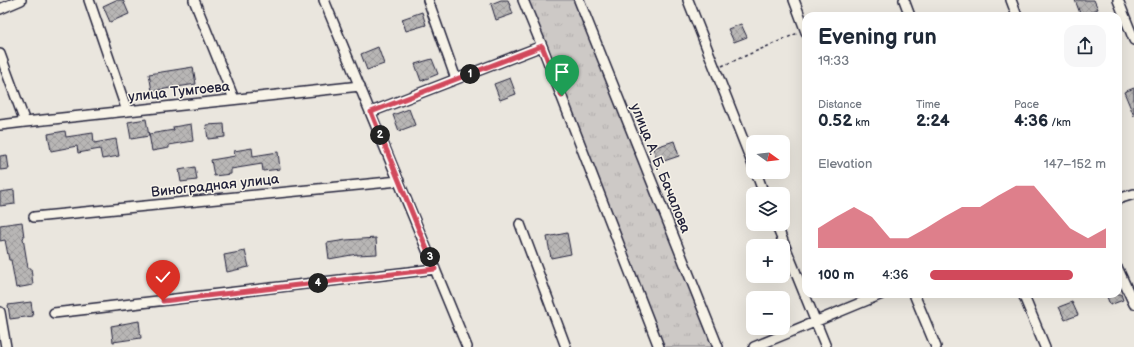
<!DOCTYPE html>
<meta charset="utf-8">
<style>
body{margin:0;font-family:"Balsamiq Sans",sans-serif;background:#f6f6f7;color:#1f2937;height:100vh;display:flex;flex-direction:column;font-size:15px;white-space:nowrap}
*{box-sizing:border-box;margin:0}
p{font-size:13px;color:#747a83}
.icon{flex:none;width:22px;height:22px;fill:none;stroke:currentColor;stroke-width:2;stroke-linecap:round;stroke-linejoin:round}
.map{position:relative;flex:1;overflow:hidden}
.side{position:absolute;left:802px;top:12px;width:320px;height:286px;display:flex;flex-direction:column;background:#fff;border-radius:12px;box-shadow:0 4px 16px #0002}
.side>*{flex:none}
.needle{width:26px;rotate:105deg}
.controls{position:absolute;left:746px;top:135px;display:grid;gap:8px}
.controls a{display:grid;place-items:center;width:44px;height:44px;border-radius:8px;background:#fff;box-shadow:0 4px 16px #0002;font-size:20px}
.pin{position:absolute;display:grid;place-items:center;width:34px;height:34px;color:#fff;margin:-41px -17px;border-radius:50% 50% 50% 0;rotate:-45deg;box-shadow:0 0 4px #0007}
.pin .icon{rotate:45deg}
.km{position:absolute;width:20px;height:20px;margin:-10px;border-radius:50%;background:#222;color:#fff;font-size:11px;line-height:20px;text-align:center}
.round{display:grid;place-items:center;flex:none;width:42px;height:42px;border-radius:12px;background:#f6f6f7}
.headline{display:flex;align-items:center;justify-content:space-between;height:68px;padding:0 16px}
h1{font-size:22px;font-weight:700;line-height:30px}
.figures{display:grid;grid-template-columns:repeat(3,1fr);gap:6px;height:68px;padding:4px 16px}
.figures div{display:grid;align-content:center}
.figures b{font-size:17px;font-weight:700}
.figures small{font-size:11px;font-weight:400}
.figures p{font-size:11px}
.chart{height:112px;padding:8px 16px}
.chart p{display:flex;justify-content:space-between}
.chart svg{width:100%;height:72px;margin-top:4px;fill:#d1495b;opacity:.7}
ul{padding:0 16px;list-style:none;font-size:13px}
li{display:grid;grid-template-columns:64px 48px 1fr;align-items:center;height:30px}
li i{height:10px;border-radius:5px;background:#d1495b}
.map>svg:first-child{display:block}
.grass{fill:url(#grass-tufts);stroke:#787680}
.building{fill:url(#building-cross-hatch);stroke:#22223b}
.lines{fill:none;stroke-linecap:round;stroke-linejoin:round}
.minor-casing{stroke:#22223b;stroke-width:12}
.path{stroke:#22223b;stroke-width:1.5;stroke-dasharray:3 3;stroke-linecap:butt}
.minor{stroke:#f7f3e8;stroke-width:9}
.route-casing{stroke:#fff;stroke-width:8}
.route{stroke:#d1495b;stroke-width:5}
.labels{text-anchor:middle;stroke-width:3;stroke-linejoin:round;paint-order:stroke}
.street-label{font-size:14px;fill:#22223b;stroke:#f7f3e8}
</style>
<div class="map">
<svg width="1134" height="347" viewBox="0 0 1134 347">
<defs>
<pattern id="grass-tufts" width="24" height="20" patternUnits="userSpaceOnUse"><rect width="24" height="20" fill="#cdc9c6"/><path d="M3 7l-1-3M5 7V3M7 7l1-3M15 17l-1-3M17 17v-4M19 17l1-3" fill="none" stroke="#b0acab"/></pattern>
<pattern id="building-cross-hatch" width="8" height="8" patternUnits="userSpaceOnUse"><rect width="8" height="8" fill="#b8b6b5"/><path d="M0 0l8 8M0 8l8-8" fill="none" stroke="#9e9c9d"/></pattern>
</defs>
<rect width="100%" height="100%" fill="#eae6de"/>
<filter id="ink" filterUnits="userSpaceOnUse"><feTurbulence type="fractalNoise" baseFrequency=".025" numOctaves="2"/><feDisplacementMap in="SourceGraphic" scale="8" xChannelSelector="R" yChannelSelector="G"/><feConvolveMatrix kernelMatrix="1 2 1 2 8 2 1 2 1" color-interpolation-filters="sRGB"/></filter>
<g filter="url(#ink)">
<path class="grass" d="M519 0H579L718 347H659Z"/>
<path class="building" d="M116 0H123L129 14 110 22 103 6Z
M501 0H508L513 14 496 20 491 4Z
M1075 0H1094L1098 9 1081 16Z
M422 12 426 25 406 31 402 19Z
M741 24 747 37 734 42 728 29Z
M378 47 384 64 367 70 361 54Z
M432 59 438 74 421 81 415 64Z
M193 67 196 84 152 91 149 74Z
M510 78 516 94 500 100 494 84Z
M1134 88V116L1124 92Z
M409 109 415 125 399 131 393 115Z
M146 119 149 136 131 139 128 122Z
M191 124 193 141 169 145V148L152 151 149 134 174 130 173 127Z
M224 124 225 137 208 139 206 125Z
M65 131 66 137 93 133 94 143 116 139 119 156 102 159 100 149 78 153 77 146 51 151 48 134Z
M674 141 679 156 658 163 653 148Z
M252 148 253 156 278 152 280 169 263 171 262 164 231 169V174L214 176 211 160 235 156 234 151Z
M7 155 9 169 0 170V156Z
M195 167 197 180 181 182 179 170Z
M14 190 15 204 0 206V192Z
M22 222 24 237 23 238 28 268H31L33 285 16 288 11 260H9L5 240 0 241V225Z
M567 233 571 254 551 258 547 237Z
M376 238 377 254 357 255V254L329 259 327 243 346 240Z
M245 251 249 267 227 272 224 255Z
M1106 294H1121L1123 300 1110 305Z
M31 302 33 316 10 319 8 305Z
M1072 302 1078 315 1065 320 1059 307Z
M139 321 141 338 113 342 111 326Z"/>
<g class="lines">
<g class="minor-casing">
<path id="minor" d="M89 0 127 111
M194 0 234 99
M324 0 467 347
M428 0 456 79
M523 0 542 46 659 347
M579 0 718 347
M688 0 753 165
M794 0 806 32
M904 0 910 16
M1011 0 1017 16
M1118 0 1134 40
M0 9 21 0
M0 54 25 122
M371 112 542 46
M0 125 25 122 360 86
M756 172 764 194
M1118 199 1134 194
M34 217 399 181
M520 224 566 347
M776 224 826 347
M1118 269 1134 304
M914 294 936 347
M1023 294 1045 347
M0 312 6 347
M54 313 435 269
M754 347 882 294"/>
</g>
<path class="path" d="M722 66 798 33"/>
<use href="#minor" class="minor"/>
</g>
</g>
<g class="lines" filter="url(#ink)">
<g class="route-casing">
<path id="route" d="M163 301 435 269 371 112 542 46 562 96"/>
</g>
<use href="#route" class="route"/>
</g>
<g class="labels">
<g class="street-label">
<text transform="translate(179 91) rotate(-6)" y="5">улица Тумгоева</text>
<text transform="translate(661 168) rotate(68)" y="5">улица А. Б. Бачалова</text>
<text transform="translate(215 185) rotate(-6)" y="5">Виноградная улица</text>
</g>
</g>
</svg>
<div class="controls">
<a><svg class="needle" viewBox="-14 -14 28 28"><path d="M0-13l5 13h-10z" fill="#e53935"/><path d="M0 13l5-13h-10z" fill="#747a83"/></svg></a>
<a><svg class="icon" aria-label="layers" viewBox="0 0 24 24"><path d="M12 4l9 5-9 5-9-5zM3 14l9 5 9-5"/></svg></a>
<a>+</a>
<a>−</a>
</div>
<div class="pin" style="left:562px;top:96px;background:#1e9e55"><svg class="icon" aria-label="arrive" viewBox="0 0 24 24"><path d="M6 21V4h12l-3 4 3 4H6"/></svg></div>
<div class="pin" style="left:163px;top:301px;background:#d93025"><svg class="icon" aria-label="check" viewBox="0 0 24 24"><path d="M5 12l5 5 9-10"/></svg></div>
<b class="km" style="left:470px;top:74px">1</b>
<b class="km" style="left:380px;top:135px">2</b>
<b class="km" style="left:430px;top:257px">3</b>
<b class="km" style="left:318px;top:283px">4</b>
<section class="side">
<div class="headline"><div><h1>Evening run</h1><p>19:33</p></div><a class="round"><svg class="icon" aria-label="share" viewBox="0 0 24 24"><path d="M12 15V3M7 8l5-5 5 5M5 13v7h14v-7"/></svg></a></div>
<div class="figures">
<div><p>Distance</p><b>0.52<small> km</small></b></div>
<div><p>Time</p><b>2:24</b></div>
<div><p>Pace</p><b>4:36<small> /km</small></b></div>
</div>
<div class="chart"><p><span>Elevation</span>147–152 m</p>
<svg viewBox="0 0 160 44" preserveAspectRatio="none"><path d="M0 44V32L10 25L20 19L30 25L40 38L50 38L60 32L70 25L80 19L90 19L100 12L110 6L120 6L130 19L140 32L150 38L160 32V44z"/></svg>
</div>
<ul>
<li><b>100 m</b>4:36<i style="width:81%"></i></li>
</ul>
</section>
</div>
